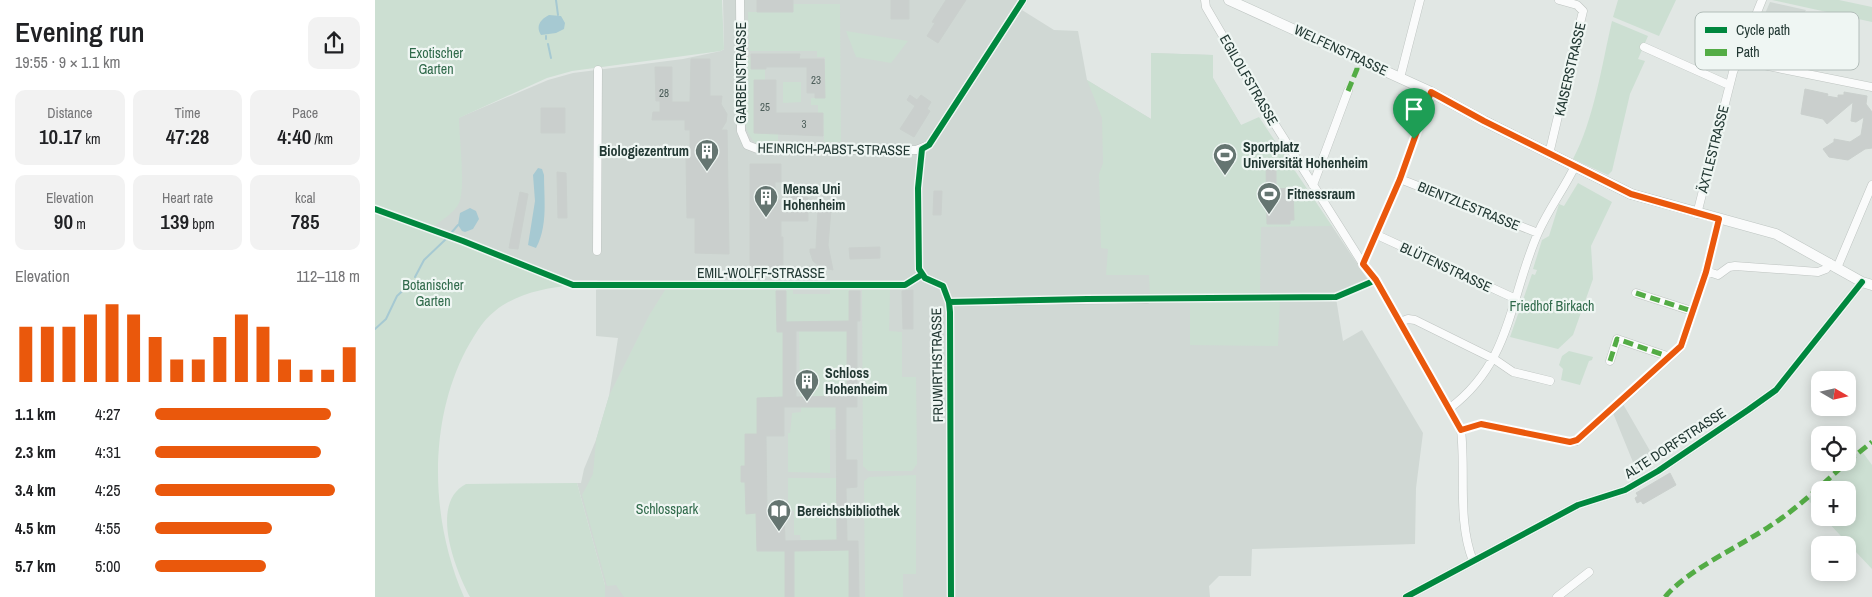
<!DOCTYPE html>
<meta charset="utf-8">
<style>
body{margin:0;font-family:"Archivo Narrow",sans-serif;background:#f2f2f2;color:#202124;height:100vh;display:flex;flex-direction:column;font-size:19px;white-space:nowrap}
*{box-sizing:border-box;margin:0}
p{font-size:16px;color:#757577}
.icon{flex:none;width:28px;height:28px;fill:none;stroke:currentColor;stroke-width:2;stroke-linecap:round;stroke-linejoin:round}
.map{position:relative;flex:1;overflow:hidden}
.sheet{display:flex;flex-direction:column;background:#fff;width:375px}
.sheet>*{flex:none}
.needle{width:32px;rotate:99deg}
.controls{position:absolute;left:1436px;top:371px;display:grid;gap:10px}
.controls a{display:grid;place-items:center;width:45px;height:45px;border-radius:10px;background:#fff;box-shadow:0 2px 12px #0003;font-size:25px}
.pin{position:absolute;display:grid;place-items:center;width:42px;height:42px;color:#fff;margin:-51px -21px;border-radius:50% 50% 50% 0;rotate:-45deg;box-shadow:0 0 5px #0007}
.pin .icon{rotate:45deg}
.round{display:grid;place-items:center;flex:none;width:52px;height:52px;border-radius:10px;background:#f2f2f2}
.overview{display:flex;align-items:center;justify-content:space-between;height:85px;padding:0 15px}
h1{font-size:28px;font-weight:600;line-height:38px}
.metrics{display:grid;grid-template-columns:repeat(3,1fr);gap:8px;height:85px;padding:5px 15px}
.metrics div{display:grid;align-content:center;border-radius:10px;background:#f2f2f2;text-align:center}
.metrics b{font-size:21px;font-weight:600}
.metrics small{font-size:14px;font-weight:400}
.metrics p{font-size:14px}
.chart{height:140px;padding:10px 15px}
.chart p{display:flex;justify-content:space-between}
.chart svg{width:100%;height:90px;margin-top:5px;stroke:#ea580c;stroke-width:6}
ul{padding:0 15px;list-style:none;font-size:16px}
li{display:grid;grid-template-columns:80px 60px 1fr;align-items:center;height:38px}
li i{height:12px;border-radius:6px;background:#ea580c}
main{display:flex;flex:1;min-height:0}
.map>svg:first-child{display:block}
.built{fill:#d0d8d4}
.green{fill:#ccdfd2}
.water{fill:#a6c9d2}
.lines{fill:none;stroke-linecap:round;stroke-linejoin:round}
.stream{stroke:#a6c9d2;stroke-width:2}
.building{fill:#cacfcd;stroke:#cad0cd;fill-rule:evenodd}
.street-casing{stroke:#bec4c1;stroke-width:9}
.secondary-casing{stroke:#bec5c2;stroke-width:11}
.street{stroke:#fafbfb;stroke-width:8}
.secondary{stroke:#fafbfb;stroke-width:10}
.quiet{stroke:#53ac45;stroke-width:5;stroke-dasharray:10 5;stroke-linecap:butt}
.cycleway-casing{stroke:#eff6f3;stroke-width:9}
.cycleway{stroke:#00873e;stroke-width:6}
.route-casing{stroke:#fff;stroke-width:10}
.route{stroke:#ea580c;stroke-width:6}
.labels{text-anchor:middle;stroke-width:4.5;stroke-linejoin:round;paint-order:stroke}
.number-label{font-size:11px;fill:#4d5e5a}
.street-label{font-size:14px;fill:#223833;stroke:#eff6f3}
.park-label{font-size:14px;fill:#306a4b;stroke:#eff6f3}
.poi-label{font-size:14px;font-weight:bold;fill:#223833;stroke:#eff6f3;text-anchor:start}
.key{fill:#eff6f3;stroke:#b2bdb9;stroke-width:1}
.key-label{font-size:14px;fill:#223833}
</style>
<main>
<section class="sheet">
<div class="overview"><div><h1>Evening run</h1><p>19:55 · 9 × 1.1 km</p></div><a class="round"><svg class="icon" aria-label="share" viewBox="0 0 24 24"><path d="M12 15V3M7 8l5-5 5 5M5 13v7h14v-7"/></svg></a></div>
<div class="metrics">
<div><p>Distance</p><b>10.17<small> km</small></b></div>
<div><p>Time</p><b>47:28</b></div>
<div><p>Pace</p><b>4:40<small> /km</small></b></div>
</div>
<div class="metrics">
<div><p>Elevation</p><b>90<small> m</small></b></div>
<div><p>Heart rate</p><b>139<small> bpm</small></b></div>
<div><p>kcal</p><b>785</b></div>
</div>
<div class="chart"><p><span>Elevation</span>112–118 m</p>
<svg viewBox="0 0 160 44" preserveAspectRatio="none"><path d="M5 44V17M15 44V17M25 44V17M35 44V11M45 44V6M55 44V11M65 44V22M75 44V33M85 44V33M95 44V22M105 44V11M115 44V17M125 44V33M135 44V38M145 44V38M155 44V27"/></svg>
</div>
<ul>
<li><b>1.1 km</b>4:27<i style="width:86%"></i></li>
<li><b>2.3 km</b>4:31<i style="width:81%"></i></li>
<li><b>3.4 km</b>4:25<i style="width:88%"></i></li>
<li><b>4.5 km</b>4:55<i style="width:57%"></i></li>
<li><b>5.7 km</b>5:00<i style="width:54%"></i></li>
</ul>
</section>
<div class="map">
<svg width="1497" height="597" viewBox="0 0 1497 597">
<rect width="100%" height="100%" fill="#e1e7e4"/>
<path class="built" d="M348 0H651L647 10 679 30 703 31 712 80 776 119V53L838 55V78L866 125 957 226 995 283 961 298 968 341 987 330 1048 433 1041 488 1040 544 877 549 876 576H844L834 586 835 597H230V585L202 483H206L209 469 221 440 234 396 243 338 221 336V284H194L55 229 80 208 86 189 83 118 173 80 198 73 308 59 346 51 349 49Z
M1395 2 1431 10 1407 53 1376 46Z
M1248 404 1282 463 1262 472 1238 413Z"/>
<path class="green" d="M0 0H347L349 49 346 51 197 71 172 78 84 118C84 137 91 187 84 203 79 214 64 221 56 229L198 285C171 288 142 293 120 311 107 321 99 336 91 350 52 425 56 522 89 597H0V210L18 216 0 209Z
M1243 0H1301L1284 36 1238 17Z
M1397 0H1464L1497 7V22Z
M418 4H465L466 142H449L448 113H443V105H436V98H450V57H442V51H374L373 12H417Z
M1237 21 1273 36 1263 59 1270 61 1255 94 1237 171 1233 175 1198 159C1219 120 1227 64 1237 21Z
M471 31 533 41 516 63 481 57Z
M776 53 838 55V78L866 125 884 117 957 226 886 227 885 299H905L903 346 815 345V297H775L774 275H731L733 249 726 248 724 174 728 163 727 118 712 80 776 119Z
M376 56V69H390V80L379 81V133H403V143L382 144C362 129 369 82 369 59Z
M408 82H426V102L408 103Z
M1203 183 1237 202 1216 246 1218 279 1198 335 1183 349 1135 337 1157 274 1160 275 1162 270 1158 269 1167 240 1174 236 1184 204 1189 206Z
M290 290H401L402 332H408V397L382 398V434L370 466H366V482H370L371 513H381L382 551H410V597H249L241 585 232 586 207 495 218 474 221 440 234 396 275 314Z
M411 290H418V294H455V290H474V321L411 322Z
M487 290H515L514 331 527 332V377H541L542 464 537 471H493L488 466Z
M424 331H472V396L425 397Z
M1194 351 1218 357 1217 360 1214 361 1205 385 1186 380 1188 369 1184 365 1187 356Z
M426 407H461V429L455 430V473L413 472V433H415L417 413 426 412Z
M1486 450 1497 465V569L1449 518H1472V490H1445V513L1432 499Z
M541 475V574H528V597H490L489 481 494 477Z
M413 478H461L462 540 426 541 425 535H419V511L413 510Z
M202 483 230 585V597H95C80 569 54 503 91 484Z
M474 550V597H419V551Z"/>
<path class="water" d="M174 15 186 16 190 23 189 29 181 33 166 35C160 26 166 19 174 15Z
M163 168 167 169 169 175C169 199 173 226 161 248L153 245 160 201 158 175Z
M95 208 101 211 104 219 98 229 90 232 87 231 83 225 85 213Z"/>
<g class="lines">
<path class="stream" d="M181 0 183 15
M171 36V39
M173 44 176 58
M77 232 83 225
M40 277 49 260 71 239
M0 329 11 319 22 296 36 283"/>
</g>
<path class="building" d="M382 0H418V12H382Z
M516 0H534V19H516Z
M571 0H591L563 43 552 36 560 23 557 22Z
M376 54H425L424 59H449L450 98H440V93H432V67H391V69H376Z
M316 59H335V96H347L346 104 352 114 351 122 346 130H352L354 254 320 253V218H312L311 153H315V130H310V120H277L278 112H285V101H281L280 67H297V102H315Z
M379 80H401V113H448V136L379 133Z
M1430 89 1453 94 1452 96 1463 98V95H1469V92L1492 96 1491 104 1497 112V148L1490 149 1473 160 1454 157 1448 149 1459 142V139L1475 142 1486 135 1489 117 1481 122 1476 121 1478 102 1452 124 1448 119 1426 114Z
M535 95 542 100 546 95 556 102 552 109 555 111 539 137 525 129 540 106 532 100Z
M166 108H190V133H166Z
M891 161H901V189L918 188 919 220H915V224H892Z
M375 164H406V182H400V200H415L419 192 424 190 429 192 431 198H433V221H406V237H408V267H401V271H375Z
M182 172 191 173 192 218H183Z
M559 191H567L566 215H558Z
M145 192 153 194 143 249 134 248Z
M443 209H456L453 245 458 270 444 266 438 261 435 252V249H441Z
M505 247V258L475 259 474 248Z
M538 290V329H528L527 291Z
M401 291H411V322L474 321V291H485V321H482V407H471V460H482V487L471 488 472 541H483L484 597H474V550L419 551V597H410V551H382L381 513 371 514 370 482H366V466H370V434H382V398L408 397V332H402ZM421 331H472V396L421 397ZM409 407H461L462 540 410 541 409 513H392L391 436H409Z
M1295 473 1301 485 1268 504 1266 501 1262 503 1260 498 1263 496 1261 493Z"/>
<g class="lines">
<g class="street-casing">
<path id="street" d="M365 0 366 131 372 145 385 150H541L554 145 648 0
M830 0 831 7 894 115 988 264 1001 280 1086 430C1091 473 1082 520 1098 561
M1269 47 1354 85
M1363 60 1497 87
M1025 78 1045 0
M547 149 543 188 544 269 550 278 568 286 574 302 575 312 576 597
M1174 154 1208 11 1202 5 1184 0
M1025 179 1163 233
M938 185 973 91
M1322 214 1358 72 1387 0
M1002 235 1141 299
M222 251 223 70
M988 264 1025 179 1056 92
M1462 268 1497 185
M1331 271 1343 275 1354 267 1360 266 1443 272 1451 269 1455 263
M224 285H530L546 275
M1261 293 1317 311
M574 302 772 299
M1025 322 1033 319 1040 320 1119 359 1138 372 1175 381
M1235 361 1242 339 1295 357
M1075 408C1137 361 1134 299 1163 233 1173 210 1189 189 1200 166
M1086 430 1106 424 1195 442 1202 441 1306 347 1331 271 1344 219
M1031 597 1203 505 1250 490 1283 471 1373 410 1401 390 1487 282
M1182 597 1214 572"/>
</g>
<g class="secondary-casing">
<path id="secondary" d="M854 0 1056 92 1109 121 1256 194 1401 234 1487 282 1497 285"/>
</g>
<use href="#street" class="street"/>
<use href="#secondary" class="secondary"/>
<path class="quiet" d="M973 91 982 69V58
M1261 293 1317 311
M1235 361 1242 339 1295 357
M1146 432 1195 442 1202 441 1306 347 1331 271
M1472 462 1497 442
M1290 597C1312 570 1364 547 1395 526 1423 508 1447 485 1472 462"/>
<g class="cycleway-casing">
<path id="cycleway" d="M0 209 88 241 198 285H530L546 275
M574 302 712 299 961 297 1001 280
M576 597 575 312 574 302 568 286 550 278 544 269 543 188 547 149 554 145 648 0
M1031 597 1203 505 1250 490 1283 471 1373 410 1401 390 1487 282"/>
</g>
<use href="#cycleway" class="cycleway"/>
</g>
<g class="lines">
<g class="route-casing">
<path id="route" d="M1056 92 1109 121 1256 194 1344 219 1331 272 1306 346 1202 440 1195 442 1106 424 1086 430 1001 280 988 264 1025 179Z"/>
</g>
<use href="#route" class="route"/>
</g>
<defs>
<g id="building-pin" transform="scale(1.25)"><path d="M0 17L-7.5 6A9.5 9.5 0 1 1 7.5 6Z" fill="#657571" stroke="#eff6f3"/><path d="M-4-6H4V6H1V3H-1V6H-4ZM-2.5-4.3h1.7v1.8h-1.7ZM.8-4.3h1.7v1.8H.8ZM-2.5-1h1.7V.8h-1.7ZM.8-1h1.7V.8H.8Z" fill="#fff"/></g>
<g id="stadium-pin" transform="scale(1.25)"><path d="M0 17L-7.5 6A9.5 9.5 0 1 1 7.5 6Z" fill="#657571" stroke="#eff6f3"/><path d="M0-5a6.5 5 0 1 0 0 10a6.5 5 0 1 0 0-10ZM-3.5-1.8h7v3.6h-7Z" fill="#fff"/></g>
<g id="library-pin" transform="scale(1.25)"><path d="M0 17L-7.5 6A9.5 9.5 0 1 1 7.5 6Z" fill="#657571" stroke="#eff6f3"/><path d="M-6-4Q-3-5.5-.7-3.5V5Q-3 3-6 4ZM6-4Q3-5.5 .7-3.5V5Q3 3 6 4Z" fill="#fff"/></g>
</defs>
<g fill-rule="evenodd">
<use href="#building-pin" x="332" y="151"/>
<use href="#stadium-pin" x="850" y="155"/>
<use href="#stadium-pin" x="894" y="194"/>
<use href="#building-pin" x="391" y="197"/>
<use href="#building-pin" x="432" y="381"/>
<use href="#library-pin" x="404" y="511"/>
</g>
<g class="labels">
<g class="number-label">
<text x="441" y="84">23</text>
<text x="289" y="97">28</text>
<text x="390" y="111">25</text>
<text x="429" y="128">3</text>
</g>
<g class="street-label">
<text transform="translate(966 50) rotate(25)" y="5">WELFENSTRASSE</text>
<text transform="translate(1195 69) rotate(-77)" y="5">KAISERSTRASSE</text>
<text transform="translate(366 73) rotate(-90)" y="5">GARBENSTRASSE</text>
<text transform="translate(874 80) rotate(60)" y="5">EGILOLFSTRASSE</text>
<text transform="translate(459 149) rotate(1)" y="5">HEINRICH-PABST-STRASSE</text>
<text transform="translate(1338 149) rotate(-76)" y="5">ÄXTLESTRASSE</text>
<text transform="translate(1094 206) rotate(22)" y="5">BIENTZLESTRASSE</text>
<text transform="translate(1071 267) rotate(25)" y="5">BLÜTENSTRASSE</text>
<text x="386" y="278">EMIL-WOLFF-STRASSE</text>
<text transform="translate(562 365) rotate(-91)" y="5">FRUWIRTHSTRASSE</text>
<text transform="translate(1300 443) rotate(-33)" y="5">ALTE DORFSTRASSE</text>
</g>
<g class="park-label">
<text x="61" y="58">Exotischer<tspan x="61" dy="16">Garten</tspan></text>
<text x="58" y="290">Botanischer<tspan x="58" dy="16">Garten</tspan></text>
<text x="1177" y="311">Friedhof Birkach</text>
<text x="292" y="514">Schlosspark</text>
</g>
<g class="poi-label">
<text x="868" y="152">Sportplatz<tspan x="868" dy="16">Universität Hohenheim</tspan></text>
<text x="314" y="156" text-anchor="end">Biologiezentrum</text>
<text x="408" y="194">Mensa Uni<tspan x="408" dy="16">Hohenheim</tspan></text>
<text x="912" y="199">Fitnessraum</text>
<text x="450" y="378">Schloss<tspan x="450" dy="16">Hohenheim</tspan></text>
<text x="422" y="516">Bereichsbibliothek</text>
</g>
</g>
<rect x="1320" y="12" width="164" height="58" rx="8" class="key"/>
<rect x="1330" y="27" width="22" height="6" fill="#00873e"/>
<rect x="1330" y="49" width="22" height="7" fill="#53ac45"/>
<g class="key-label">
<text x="1361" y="35">Cycle path</text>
<text x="1361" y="57">Path</text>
</g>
</svg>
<div class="controls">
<a><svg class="needle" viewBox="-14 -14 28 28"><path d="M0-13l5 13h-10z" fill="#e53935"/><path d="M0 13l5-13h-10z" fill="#757577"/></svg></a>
<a><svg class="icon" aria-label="locate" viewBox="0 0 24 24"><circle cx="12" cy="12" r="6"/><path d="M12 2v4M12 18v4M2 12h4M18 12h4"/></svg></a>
<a>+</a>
<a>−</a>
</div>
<div class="pin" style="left:1039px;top:139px;background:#1e9e55"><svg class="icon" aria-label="arrive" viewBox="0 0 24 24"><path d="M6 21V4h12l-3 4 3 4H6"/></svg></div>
</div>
</main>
